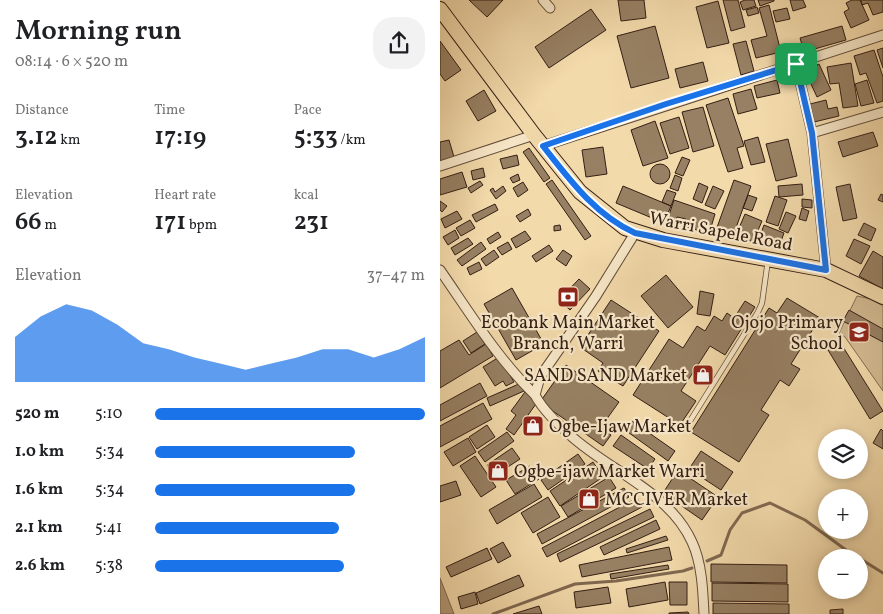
<!DOCTYPE html>
<meta charset="utf-8">
<style>
body{margin:0;font-family:Vollkorn,serif;background:#f2f2f2;color:#202124;height:100vh;display:flex;flex-direction:column;font-size:19px;white-space:nowrap}
*{box-sizing:border-box;margin:0}
p{font-size:16px;color:#757577}
.icon{flex:none;width:28px;height:28px;fill:none;stroke:currentColor;stroke-width:2;stroke-linecap:round;stroke-linejoin:round}
.map{position:relative;flex:1;overflow:hidden}
.details{display:flex;flex-direction:column;background:#fff;width:440px}
.details>*{flex:none}
.controls{position:absolute;left:378px;top:429px;display:grid;gap:10px}
.controls a{display:grid;place-items:center;width:50px;height:50px;border-radius:50%;background:#fff;box-shadow:0 2px 8px #0003;font-size:25px}
.pin{position:absolute;display:grid;place-items:center;width:42px;height:42px;color:#fff;margin:-21px;border-radius:10px;box-shadow:0 2px 8px #0006}
.round{display:grid;place-items:center;flex:none;width:52px;height:52px;border-radius:20px;background:#f2f2f2}
.head{display:flex;align-items:center;justify-content:space-between;height:85px;padding:0 15px}
h1{font-size:28px;font-weight:600;line-height:38px}
.figures{display:grid;grid-template-columns:repeat(3,1fr);gap:8px;height:85px;padding:5px 15px}
.figures div{display:grid;align-content:center}
.figures b{font-size:25px;font-weight:600}
.figures small{font-size:14px;font-weight:400}
.figures p{font-size:14px}
.chart{height:140px;padding:10px 15px}
.chart p{display:flex;justify-content:space-between}
.chart svg{width:100%;height:90px;margin-top:5px;fill:#1a73e8;opacity:.7}
ul{padding:0 15px;list-style:none;font-size:16px}
li{display:grid;grid-template-columns:80px 60px 1fr;align-items:center;height:38px}
li i{height:12px;border-radius:6px;background:#1a73e8}
main{display:flex;flex:1;min-height:0}
.map>svg:first-child{display:block}
.green{fill:#d2ba91;stroke:#826c52}
.water{fill:#b29a78;stroke:#7f6850}
.lines{fill:none;stroke-linecap:round;stroke-linejoin:round}
.stream{stroke:#7f6850;stroke-width:3}
.building{fill:#978063;stroke:#331e14}
.lane-casing{stroke:#634d3a;stroke-width:6}
.street-casing{stroke:#634d3a;stroke-width:11}
.primary-casing{stroke:#331e14;stroke-width:16}
.lane{stroke:#f7e7c8;stroke-width:4.5}
.street{stroke:#f7e7c8;stroke-width:9}
.primary{stroke:#f3daab;stroke-width:14}
.route-casing{stroke:#fff;stroke-width:10}
.route{stroke:#1a73e8;stroke-width:6}
.labels{text-anchor:middle;stroke-width:4.5;stroke-linejoin:round;paint-order:stroke}
.street-label{font-size:18px;fill:#331e14;stroke:#f7e7c8}
.poi-label{font-size:18px;fill:#331e14;stroke:#f7e7c8;text-anchor:start}
</style>
<main>
<section class="details">
<div class="head"><div><h1>Morning run</h1><p>08:14 · 6 × 520 m</p></div><a class="round"><svg class="icon" aria-label="share" viewBox="0 0 24 24"><path d="M12 15V3M7 8l5-5 5 5M5 13v7h14v-7"/></svg></a></div>
<div class="figures">
<div><p>Distance</p><b>3.12<small> km</small></b></div>
<div><p>Time</p><b>17:19</b></div>
<div><p>Pace</p><b>5:33<small> /km</small></b></div>
</div>
<div class="figures">
<div><p>Elevation</p><b>66<small> m</small></b></div>
<div><p>Heart rate</p><b>171<small> bpm</small></b></div>
<div><p>kcal</p><b>231</b></div>
</div>
<div class="chart"><p><span>Elevation</span>37–47 m</p>
<svg viewBox="0 0 160 44" preserveAspectRatio="none"><path d="M0 44V22L10 12L20 6L30 9L40 16L50 25L60 28L70 32L80 35L90 38L100 35L110 32L120 28L130 28L140 32L150 28L160 22V44z"/></svg>
</div>
<ul>
<li><b>520 m</b>5:10<i style="width:100%"></i></li>
<li><b>1.0 km</b>5:34<i style="width:74%"></i></li>
<li><b>1.6 km</b>5:34<i style="width:74%"></i></li>
<li><b>2.1 km</b>5:41<i style="width:68%"></i></li>
<li><b>2.6 km</b>5:38<i style="width:70%"></i></li>
</ul>
</section>
<div class="map">
<svg width="443" height="614" viewBox="0 0 443 614">
<rect width="100%" height="100%" fill="#f3daab"/>
<filter id="stains"><feTurbulence type="fractalNoise" baseFrequency=".004" numOctaves="4"/><feColorMatrix values="0 0 0 0 .2 0 0 0 0 .09 0 0 0 0 .02 0 0 0 .5 -.17"/></filter>
<radialGradient id="worn" r=".72"><stop offset=".6" stop-color="#630" stop-opacity="0"/><stop offset="1" stop-color="#630" stop-opacity=".3"/></radialGradient>
<path class="green" d="M417 296 431 299 443 306V391L405 337 399 333Z"/>
<path class="water" d="M0 578 14 614H0Z"/>
<g class="lines">
<path class="stream" d="M419 558 443 573
M267 561 281 555 290 530 302 513 330 503 365 520 417 558
M53 614 135 584 176 581 243 571 252 568"/>
</g>
<path class="building" d="M29 0H63L47 17Z
M178 0H204L206 18 181 21Z
M283 0H298L305 27 291 31Z
M305 0H314L316 6 303 10 300 2Z
M318 0H334V1L320 6Z
M350 0H363L366 7 353 11Z
M412 0H420L429 20 411 28 404 12 409 9 406 3Z
M421 0H443V12L433 15 428 3 422 5Z
M278 1 289 43 267 48 256 7Z
M329 5 341 52 316 58 311 40 327 36 319 8Z
M317 7 319 13 308 16 306 10Z
M347 8 350 19 336 22 333 11Z
M151 9 166 30 109 68 95 47Z
M215 26 229 78 191 88 177 36Z
M402 26 406 40 364 52 360 38Z
M0 41 21 70 5 81 0 74Z
M306 41 314 71 301 75 293 44Z
M443 48V68L437 50Z
M434 50 443 77V101L437 103 426 73 420 75 414 56Z
M263 62 268 81 240 88 235 69Z
M411 63 418 106 403 108 399 83 390 84 387 67Z
M379 64 391 90 377 97 365 71Z
M337 80 340 93 317 98 314 86Z
M427 80 434 103 421 106 415 84Z
M311 89 317 109 298 114 293 94Z
M44 90 56 111 38 121 26 101Z
M288 98 304 146 297 148 303 168 288 172 266 105Z
M386 100 388 109 397 107 399 116 374 122 370 104Z
M263 107 274 146 253 152 242 112Z
M239 117 249 148 230 154 220 123Z
M215 121 228 158 203 166 191 130Z
M433 132 438 146 403 157 398 142Z
M318 137 325 162 311 165 304 141Z
M348 139 357 176 336 181 326 144Z
M9 140 14 157 0 161V142Z
M163 147 167 174 146 177 142 150Z
M89 148 110 178 104 182 83 152Z
M77 155 79 165 63 169 60 159Z
M242 157 250 160 243 176 235 173Z
M210 174a10 10 0 1 1 20 0a10 10 0 1 1-20 0Z
M43 168 45 177 33 180 31 171Z
M22 172 27 187 0 195V179Z
M78 174 80 180 73 183 70 178Z
M235 175 242 178 238 191 230 188Z
M112 180 151 236 145 240 106 184Z
M294 180 311 186 292 239 275 233Z
M40 181 43 185 31 193 28 188Z
M83 182 88 190 78 197 73 188Z
M259 183 268 187 262 203 253 199Z
M362 184 363 195 339 197 338 186Z
M410 184 417 218 403 221 396 187Z
M63 186 66 191 56 199 50 190 53 188 55 192Z
M183 186 231 206 224 223 176 203Z
M273 186 284 191 275 209 265 205Z
M227 190 236 193 231 206 222 202Z
M441 194 443 195V202L438 200Z
M308 195 317 198 312 211 303 208Z
M335 196 347 200 338 226 326 222Z
M362 199 372 200V208L362 207Z
M234 200 275 214 269 234 244 226 246 219 237 217 235 224 227 221Z
M0 201 7 206 2 212 0 210Z
M55 204 58 210 36 222 32 215Z
M362 208 369 211 366 221 359 219Z
M88 209 91 215 80 222 76 216Z
M17 211 22 219 5 228 1 219Z
M346 212 356 216 348 233 339 229Z
M305 214 322 221 313 242 296 235Z
M30 220 35 228 21 236 16 228Z
M424 223 436 229 431 241 418 235Z
M120 225 121 230 114 231V226Z
M324 225 344 233 340 244 320 236Z
M15 230 19 238 8 245 3 237Z
M85 231 91 239 76 248 71 239Z
M58 232 61 237 50 244 47 239Z
M28 238 33 244 15 255 11 248Z
M414 239 430 246 421 264 406 256Z
M41 242 46 249 22 266 17 260Z
M68 242 72 249 62 255 57 248Z
M109 245 113 251 96 262 92 256Z
M54 250 59 257 46 266 41 259Z
M123 250 132 256 126 266 116 259Z
M433 251 443 257V289L419 276Z
M39 262 42 269 30 275 27 268Z
M226 275 253 307 228 328 201 296Z
M139 279 150 289 130 310 119 300Z
M72 288 104 344 76 360 44 304Z
M260 291 274 294 270 316 257 314Z
M347 298 380 318 351 364 360 369 349 386 340 380 321 410 329 415 299 462 251 432 329 308 337 313Z
M171 300 219 331 183 386 158 371 163 363 140 347Z
M305 301 315 307 285 355 270 346 241 391 256 401 240 425 193 395 229 339 243 348 257 326 265 331 274 316 282 321 287 313 294 318Z
M409 310 443 329V342L403 321Z
M37 332 45 344 31 353 23 341Z
M19 340 29 355 46 344 53 356 0 388V351Z
M400 342 443 411 430 419 388 350Z
M59 357 74 382 66 386 63 381 55 386 43 367Z
M126 365 179 402 161 427 171 435 163 446 100 402Z
M40 383 47 396 0 421V405Z
M81 383 84 391 50 406 47 398Z
M85 392 98 401 74 435 66 429 76 415 71 411Z
M43 403 52 419 0 447V426Z
M192 421 235 451 228 461 185 430Z
M47 425 55 437 37 449 29 437Z
M441 429 443 431V449L433 443Z
M67 432 74 441 45 462 38 452Z
M181 435 215 459 208 469 173 446Z
M28 438 36 452 13 466 4 452Z
M72 448 80 459 54 476 47 465Z
M261 451 293 472 281 490 249 469Z
M138 454 145 464 108 490 101 480Z
M35 456 56 487 41 497 20 466Z
M153 462 163 477 120 506 110 491Z
M90 466 99 479 75 494 66 480Z
M238 470 278 497 262 520 223 493Z
M169 477 176 488 128 517 121 506Z
M16 481 21 495 0 502V486Z
M94 484 102 497 57 524 49 510Z
M184 488 189 497 102 544 97 534Z
M108 497 120 517 93 533 81 513Z
M197 498 202 507 107 557 102 548Z
M210 509 214 517 120 562 117 554Z
M216 520 220 529 164 555 160 547Z
M226 536 228 540 187 553 186 549Z
M63 542 71 556 58 563 50 549Z
M229 547 232 560 142 577 139 565Z
M47 548 52 559 11 577 6 567Z
M271 564 347 565V583L271 582Z
M228 565 229 569 171 579 170 574Z
M79 575 84 586 40 604 36 593Z
M225 582 228 600 189 607 186 589Z
M229 582H247V605H230Z
M272 583 348 584V602L272 601Z
M168 587 171 603 136 608 134 592Z
M35 592 38 604 21 609 18 597Z
M273 603 349 604V614H273Z
M99 606 102 614H73Z
M403 609V614H390V610Z
M248 612 249 614H229V613Z"/>
<g class="lines">
<g class="lane-casing">
<path id="lane" d="M245 429 318 312 322 303 328 260"/>
</g>
<g class="street-casing">
<path id="street" d="M103 0 110 8
M356 64 372 133 386 270
M372 133 443 112
M103 146 443 35
M0 166 94 135
M195 233 156 296 100 377 95 395C103 410 117 423 130 435 169 471 229 491 252 542 262 563 263 592 264 614
M0 270C30 313 57 358 95 395"/>
</g>
<g class="primary-casing">
<path id="primary" d="M0 9 94 135 140 192 185 228 223 240 386 270 443 297"/>
</g>
<use href="#lane" class="lane"/>
<use href="#street" class="street"/>
<use href="#primary" class="primary"/>
</g>
<g class="lines">
<g class="route-casing">
<path id="route" d="M356 64 372 133 386 270 195 233C155 215 129 179 103 146L226 104Z"/>
</g>
<use href="#route" class="route"/>
</g>
<defs>
<g id="bank-square" transform="scale(1.125)"><rect x="-9" y="-9" width="18" height="18" rx="4" fill="#8f2418" stroke="#f7e7c8"/><path d="M-6-4H6V4H-6ZM0-2.3a2.3 2.3 0 1 0 0 4.6a2.3 2.3 0 1 0 0-4.6Z" fill="#fff"/></g>
<g id="school-square" transform="scale(1.125)"><rect x="-9" y="-9" width="18" height="18" rx="4" fill="#8f2418" stroke="#f7e7c8"/><path d="M0-5L7-2L0 1L-7-2ZM-4 1L0 2.5L4 1V4Q0 6-4 4Z" fill="#fff"/></g>
<g id="shop-square" transform="scale(1.125)"><rect x="-9" y="-9" width="18" height="18" rx="4" fill="#8f2418" stroke="#f7e7c8"/><path d="M-5-2.5h2.3a2.7 3.5 0 0 1 5.4 0H5L5.5 6h-11ZM-1.5-2.5h3a1.5 2.3 0 0 0-3 0Z" fill="#fff"/></g>
</defs>
<g fill-rule="evenodd">
<use href="#bank-square" x="128" y="297"/>
<use href="#school-square" x="419" y="332"/>
<use href="#shop-square" x="263" y="375"/>
<use href="#shop-square" x="93" y="426"/>
<use href="#shop-square" x="58" y="471"/>
<use href="#shop-square" x="149" y="499"/>
</g>
<g class="labels">
<g class="street-label">
<text transform="translate(281 231) rotate(11)" y="6">Warri Sapele Road</text>
</g>
<g class="poi-label">
<text x="128" y="328" text-anchor="middle">Ecobank Main Market<tspan x="128" dy="21">Branch, Warri</tspan></text>
<text x="403" y="328" text-anchor="end">Ojojo Primary<tspan x="403" dy="21">School</tspan></text>
<text x="247" y="381" text-anchor="end">SAND SAND Market</text>
<text x="109" y="432">Ogbe-Ijaw Market</text>
<text x="74" y="477">Ogbe-ijaw Market Warri</text>
<text x="165" y="505">MCCIVER Market</text>
</g>
</g>
<rect width="100%" height="100%" filter="url(#stains)"/>
<rect width="100%" height="100%" fill="url(#worn)"/>
</svg>
<div class="controls">
<a><svg class="icon" aria-label="layers" viewBox="0 0 24 24"><path d="M12 4l9 5-9 5-9-5zM3 14l9 5 9-5"/></svg></a>
<a>+</a>
<a>−</a>
</div>
<div class="pin" style="left:356px;top:64px;background:#1e9e55"><svg class="icon" aria-label="arrive" viewBox="0 0 24 24"><path d="M6 21V4h12l-3 4 3 4H6"/></svg></div>
</div>
</main>
